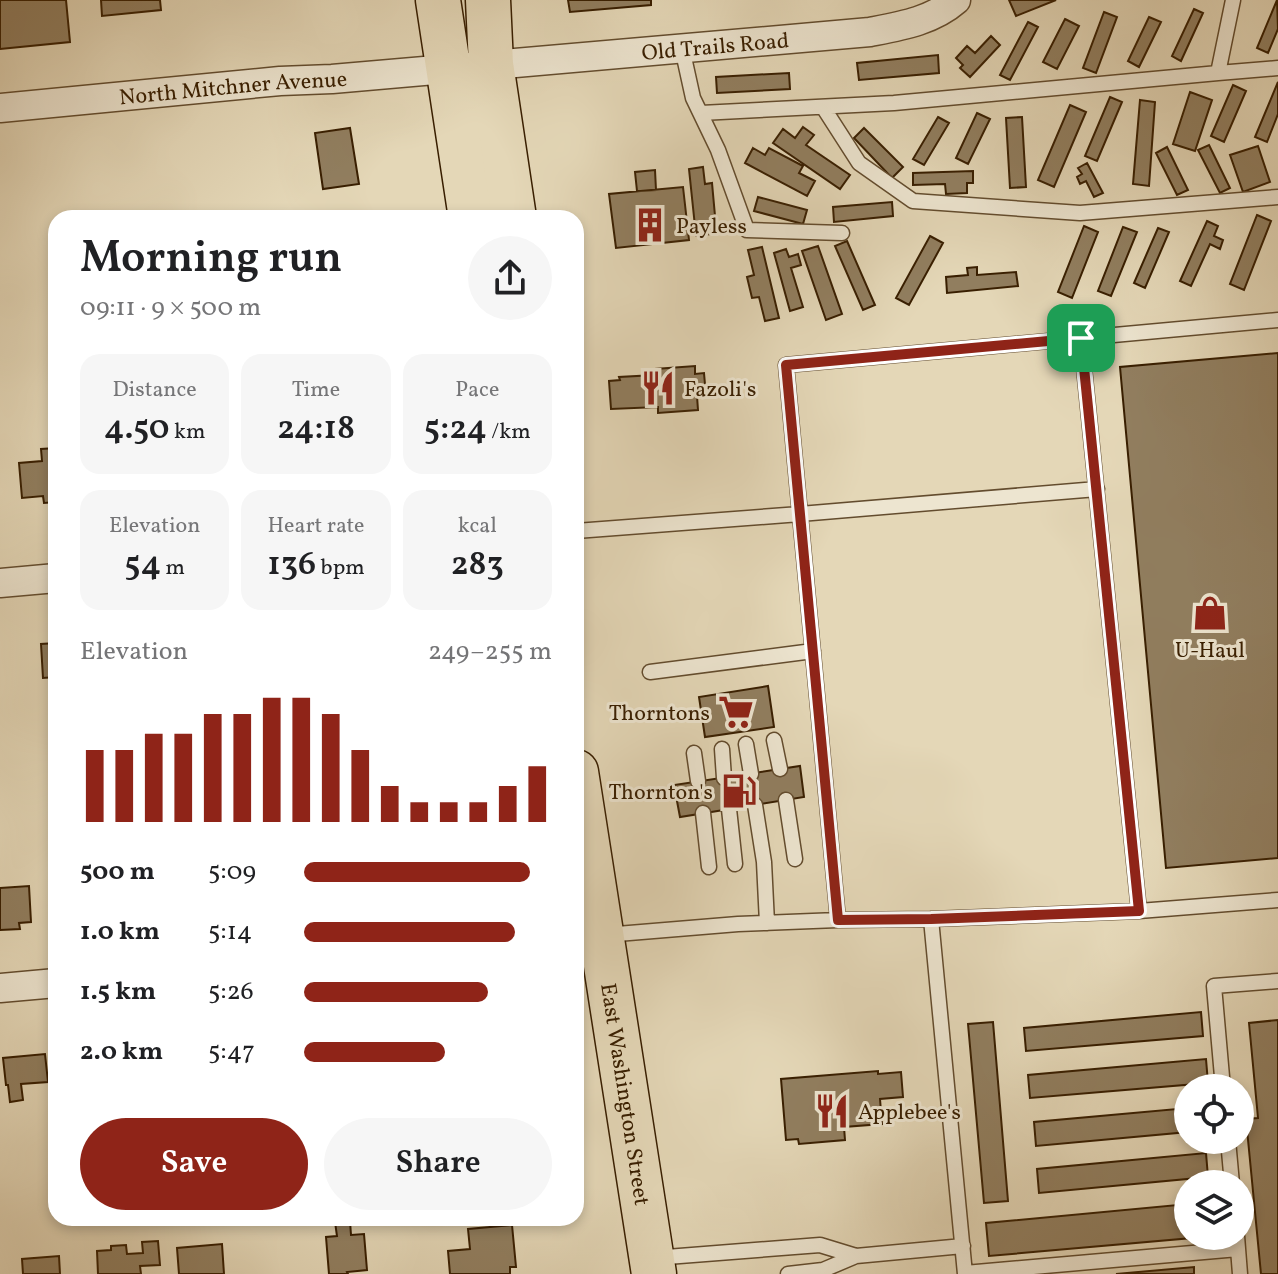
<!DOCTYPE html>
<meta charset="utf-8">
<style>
body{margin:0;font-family:Vollkorn,serif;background:#f6f6f6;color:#202124;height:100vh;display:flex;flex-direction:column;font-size:30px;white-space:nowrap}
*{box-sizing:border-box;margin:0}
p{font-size:26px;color:#757577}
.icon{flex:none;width:44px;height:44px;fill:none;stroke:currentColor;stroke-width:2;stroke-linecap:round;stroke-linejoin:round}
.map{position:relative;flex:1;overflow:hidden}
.panel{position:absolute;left:48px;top:210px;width:536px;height:1016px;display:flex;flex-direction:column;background:#fff;border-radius:24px;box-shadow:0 4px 12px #0003}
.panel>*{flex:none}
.buttons{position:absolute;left:1174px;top:1074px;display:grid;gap:16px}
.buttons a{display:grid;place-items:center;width:80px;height:80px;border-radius:50%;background:#fff;box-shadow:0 4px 12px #0003;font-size:40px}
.pin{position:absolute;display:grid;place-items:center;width:68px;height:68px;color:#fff;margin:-34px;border-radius:16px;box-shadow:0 4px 12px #0006}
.round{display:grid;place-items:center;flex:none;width:84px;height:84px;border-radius:42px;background:#f6f6f6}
.headline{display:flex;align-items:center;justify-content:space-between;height:136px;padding:0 32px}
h1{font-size:44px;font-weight:600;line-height:60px}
.stats{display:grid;grid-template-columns:repeat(3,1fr);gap:12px;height:136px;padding:8px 32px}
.stats div{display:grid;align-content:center;border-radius:20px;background:#f6f6f6;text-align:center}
.stats b{font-size:34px;font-weight:600}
.stats small{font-size:22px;font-weight:400}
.stats p{font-size:22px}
.chart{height:224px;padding:16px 32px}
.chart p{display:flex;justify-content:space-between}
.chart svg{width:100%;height:144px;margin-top:8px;stroke:#8f2418;stroke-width:6}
.cta{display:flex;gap:16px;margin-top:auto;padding:16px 32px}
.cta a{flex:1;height:92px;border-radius:48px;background:#8f2418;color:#fff;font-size:32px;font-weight:600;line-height:92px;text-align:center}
.cta a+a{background:#f6f6f6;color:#202124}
ul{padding:0 32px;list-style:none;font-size:26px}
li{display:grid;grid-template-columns:128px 96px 1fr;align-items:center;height:60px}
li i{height:20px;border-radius:10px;background:#8f2418}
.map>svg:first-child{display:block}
.building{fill:#917e5f;stroke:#381e00;stroke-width:2}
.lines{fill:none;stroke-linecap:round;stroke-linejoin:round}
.service-casing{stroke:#634c2e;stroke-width:17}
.minor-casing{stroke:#634c2e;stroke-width:31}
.primary-casing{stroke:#381e00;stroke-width:47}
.service{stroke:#ede5d0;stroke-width:14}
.minor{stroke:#ede5d0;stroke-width:28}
.primary{stroke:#e4d7b7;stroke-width:44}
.route-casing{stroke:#fff;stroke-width:16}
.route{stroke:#8f2418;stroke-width:10}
.labels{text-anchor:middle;stroke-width:6;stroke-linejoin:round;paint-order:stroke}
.street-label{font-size:22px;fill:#381e00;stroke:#ede5d0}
.poi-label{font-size:22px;fill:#381e00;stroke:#ede5d0;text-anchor:start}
</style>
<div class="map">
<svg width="1278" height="1274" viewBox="0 0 1278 1274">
<rect width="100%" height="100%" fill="#e4d7b7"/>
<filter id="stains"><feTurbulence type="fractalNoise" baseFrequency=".0025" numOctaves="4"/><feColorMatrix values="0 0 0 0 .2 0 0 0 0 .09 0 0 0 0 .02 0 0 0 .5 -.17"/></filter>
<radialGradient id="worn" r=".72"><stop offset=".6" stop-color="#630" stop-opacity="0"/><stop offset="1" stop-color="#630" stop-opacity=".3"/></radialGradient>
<path class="building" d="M0 0H66L70 42 0 49Z
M101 0H160L161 10 102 16Z
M568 0H651V5L570 12Z
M1009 0H1056L1016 16Z
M1277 0 1278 29 1268 53 1257 48Z
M1194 9 1203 13 1181 61 1172 56Z
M1104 12 1117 17 1096 73 1083 68Z
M1149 17 1161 22 1139 67 1128 61Z
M1065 19 1079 26 1057 69 1043 62Z
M1028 22 1038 27 1010 80 1000 75Z
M991 36 1000 45 970 77 960 68 963 65 956 58 967 46 975 53Z
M938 55 939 73 859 80 857 63Z
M789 73 790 89 717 93 716 77Z
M1278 82V114L1267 142 1255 137Z
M1233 85 1246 91 1224 142 1211 136Z
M1190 92 1212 100 1195 151 1173 144Z
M1110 97 1122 102 1097 161 1085 156Z
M1140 100 1155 102 1149 186 1133 184Z
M1070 105 1086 112 1054 187 1038 180Z
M977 113 990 119 968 164 956 158Z
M938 117 949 123 924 165 913 159Z
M1022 117 1026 187 1010 188 1006 118Z
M803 127 814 135 806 145 850 175 840 189 773 143 783 129 795 138Z
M350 128 359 184 323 189 315 133Z
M864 128 903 167 892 178 854 138Z
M1209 145 1230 188 1220 193 1198 150Z
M1258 146 1270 182 1243 192 1230 155Z
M1167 147 1188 190 1177 195 1156 153Z
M753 148 765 155 769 148 803 166 799 173 815 181 807 196 745 163Z
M1087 163 1103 193 1094 197 1086 181 1080 184 1077 177 1082 174 1078 168Z
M703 167 705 184 712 183 715 216 710 217 712 234 696 236 689 169Z
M655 170 656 190 637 191 635 172Z
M973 171V183H967V193L946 194 945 184 913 185V173Z
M683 187 689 240 616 248 609 194Z
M758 197 807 210 803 224 754 211Z
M892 202 893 216 834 222 833 207Z
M1257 215 1271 221 1244 290 1230 284Z
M1207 221 1218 226 1214 236 1223 240 1220 249 1210 244 1191 286 1180 281Z
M1084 226 1098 232 1072 298 1058 292Z
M1123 227 1137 232 1111 296 1098 291Z
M1158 228 1169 232 1145 288 1134 283Z
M930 236 943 243 909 305 896 298Z
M847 241 875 305 863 310 835 246Z
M818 246 842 314 826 320 802 251Z
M762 247 779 318 765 321 759 297 752 298 747 277 754 275 748 250Z
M786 249 789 257 798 254 801 265 791 268 803 307 790 311 774 253Z
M977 267V275L1016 272 1018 286 947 293 946 277 968 275 967 268Z
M1278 353V858L1166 868 1120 367Z
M695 366V374L704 373 706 396H697L698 410 658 413V407L611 409 609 381 620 380 619 377 655 375V369Z
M56 448V502L44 503 43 496 22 498 19 463 42 461 41 449Z
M56 643V677L43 678 41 644Z
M768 686 774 727 705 737 699 697Z
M800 766 804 797 680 817 674 785Z
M29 886 31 922 19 923 20 929 0 930V888Z
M1201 1012 1203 1036 1026 1051 1024 1028Z
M1278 1020V1274H1261L1246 1119 1258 1118 1249 1023Z
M993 1022 1008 1201 984 1203 968 1024Z
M45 1054 48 1082 21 1084 23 1100 10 1102 8 1085H6L3 1058Z
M1206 1059 1208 1083 1030 1098 1028 1075Z
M878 1071V1074L901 1072 903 1097 880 1099 882 1124 844 1127 845 1140 799 1144 798 1139 786 1140 781 1079Z
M1188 1108V1132L1036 1146 1034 1122Z
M1206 1153 1208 1177 1039 1193 1037 1169Z
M1188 1204V1236H1192V1238L989 1256 986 1223Z
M350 1221 351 1235 364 1234 367 1270 347 1272 348 1274H329L326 1237 337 1236 335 1222Z
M512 1225 516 1267H510V1274H450L448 1251 470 1249 468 1229Z
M158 1241 160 1265 140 1266 141 1274H98L97 1251 111 1250V1246L126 1245 127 1254 143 1253 142 1242Z
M222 1244 224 1274H179L177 1248Z
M59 1256 60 1274H23L22 1259Z
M1194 1267V1274H1116Z"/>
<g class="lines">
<g class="service-casing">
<path id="service" d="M682 48 693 98 718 150 747 230 842 233
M1218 73 1278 68
M823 107 859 163 913 201 1080 213 1278 197
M701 113 894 103 1218 73 1233 0
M1081 338 1139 911
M576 531 800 514 1097 489
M650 672 813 651
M774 740 780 769
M746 744 751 774
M722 749 724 778
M694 753 698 781
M786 800 795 859
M755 805 764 862 767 923
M729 809 735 864
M703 813 709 867
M931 919 965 1274
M838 920 786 365 1278 320
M605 935 738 924 838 920 931 919 1139 911 1278 900
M1223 1088 1214 986 1278 981
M1228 1140 1232 1184
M1237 1236 1240 1274
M856 1256 963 1246
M654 1258 820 1245 856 1256 823 1270 788 1274
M965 1273 1238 1249"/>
</g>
<g class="minor-casing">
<g id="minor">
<path id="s1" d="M0 108 280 81 332 79 870 32C901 26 932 21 956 0"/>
<path d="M0 583 56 578"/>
<path d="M0 988 56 983"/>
</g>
</g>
<g class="primary-casing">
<g id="primary">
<path d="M438 0 471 218"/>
<path d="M488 0 491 64 514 218"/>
<path id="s2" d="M576 772 654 1274"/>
</g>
</g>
<use href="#service" class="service"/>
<use href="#minor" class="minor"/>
<use href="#primary" class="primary"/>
</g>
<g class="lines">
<g class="route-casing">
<path id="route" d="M1081 338 1139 911 931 919 838 920 786 365Z"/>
</g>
<use href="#route" class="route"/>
</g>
<defs>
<g id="building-bare" transform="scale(2.76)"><path d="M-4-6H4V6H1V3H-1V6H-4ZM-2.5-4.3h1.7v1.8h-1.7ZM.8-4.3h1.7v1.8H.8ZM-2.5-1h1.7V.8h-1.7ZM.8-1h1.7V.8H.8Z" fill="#8f2418" stroke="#ede5d0" stroke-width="2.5" paint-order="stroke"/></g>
<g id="restaurant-bare" transform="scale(2.76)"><path d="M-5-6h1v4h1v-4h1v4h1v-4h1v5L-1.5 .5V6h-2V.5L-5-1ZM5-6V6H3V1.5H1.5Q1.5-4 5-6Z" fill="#8f2418" stroke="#ede5d0" stroke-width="2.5" paint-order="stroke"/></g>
<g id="shop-bare" transform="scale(2.76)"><path d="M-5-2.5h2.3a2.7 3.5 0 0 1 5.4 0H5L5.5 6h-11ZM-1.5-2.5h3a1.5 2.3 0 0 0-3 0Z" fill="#8f2418" stroke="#ede5d0" stroke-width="2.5" paint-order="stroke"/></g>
<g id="supermarket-bare" transform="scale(2.76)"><path d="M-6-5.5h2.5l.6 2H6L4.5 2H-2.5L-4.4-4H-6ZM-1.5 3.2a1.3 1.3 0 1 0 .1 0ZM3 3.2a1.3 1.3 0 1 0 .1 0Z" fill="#8f2418" stroke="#ede5d0" stroke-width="2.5" paint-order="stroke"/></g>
<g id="fuel-bare" transform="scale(2.76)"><path d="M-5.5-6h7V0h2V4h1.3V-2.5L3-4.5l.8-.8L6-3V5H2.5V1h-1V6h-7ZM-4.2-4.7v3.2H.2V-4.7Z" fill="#8f2418" stroke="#ede5d0" stroke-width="2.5" paint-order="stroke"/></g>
</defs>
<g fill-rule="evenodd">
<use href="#building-bare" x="650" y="225"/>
<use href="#restaurant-bare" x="658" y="388"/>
<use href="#shop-bare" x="1210" y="613"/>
<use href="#supermarket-bare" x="736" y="712"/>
<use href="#fuel-bare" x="739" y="791"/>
<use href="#restaurant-bare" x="832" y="1111"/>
</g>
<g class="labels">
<g class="street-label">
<text dy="8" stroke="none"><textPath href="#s1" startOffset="718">Old Trails Road</textPath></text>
<text dy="8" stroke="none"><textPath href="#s1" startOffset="234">North Mitchner Avenue</textPath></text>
<text dy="8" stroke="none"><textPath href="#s2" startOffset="326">East Washington Street</textPath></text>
</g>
<g class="poi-label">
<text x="676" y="233">Payless</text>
<text x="684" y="396">Fazoli's</text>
<text x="1210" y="657" text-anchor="middle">U-Haul</text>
<text x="710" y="720" text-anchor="end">Thorntons</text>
<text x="713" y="799" text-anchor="end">Thornton's</text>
<text x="858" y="1119">Applebee's</text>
</g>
</g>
<rect width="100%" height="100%" filter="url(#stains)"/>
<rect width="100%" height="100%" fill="url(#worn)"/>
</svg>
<div class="buttons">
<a><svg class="icon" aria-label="locate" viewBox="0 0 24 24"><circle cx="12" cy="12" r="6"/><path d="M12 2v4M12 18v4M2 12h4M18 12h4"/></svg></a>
<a><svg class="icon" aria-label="layers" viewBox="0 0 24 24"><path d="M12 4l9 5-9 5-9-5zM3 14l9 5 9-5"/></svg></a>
</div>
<div class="pin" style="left:1081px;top:338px;background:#1e9e55"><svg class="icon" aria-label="arrive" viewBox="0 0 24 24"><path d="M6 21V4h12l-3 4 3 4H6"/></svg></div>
<section class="panel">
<div class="headline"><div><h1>Morning run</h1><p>09:11 · 9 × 500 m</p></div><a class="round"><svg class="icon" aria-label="share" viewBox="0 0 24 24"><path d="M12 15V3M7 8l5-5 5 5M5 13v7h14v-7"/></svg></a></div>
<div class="stats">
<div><p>Distance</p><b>4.50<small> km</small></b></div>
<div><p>Time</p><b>24:18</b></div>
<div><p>Pace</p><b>5:24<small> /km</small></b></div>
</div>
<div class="stats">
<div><p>Elevation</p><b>54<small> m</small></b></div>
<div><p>Heart rate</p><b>136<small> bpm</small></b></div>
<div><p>kcal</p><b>283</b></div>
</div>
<div class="chart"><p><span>Elevation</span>249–255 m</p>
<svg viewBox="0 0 160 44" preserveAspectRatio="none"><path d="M5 44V22M15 44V22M25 44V17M35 44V17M45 44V11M55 44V11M65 44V6M75 44V6M85 44V11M95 44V22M105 44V33M115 44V38M125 44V38M135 44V38M145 44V33M155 44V27"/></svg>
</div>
<ul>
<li><b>500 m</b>5:09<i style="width:91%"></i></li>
<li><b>1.0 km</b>5:14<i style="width:85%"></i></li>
<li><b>1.5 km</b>5:26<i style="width:74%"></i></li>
<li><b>2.0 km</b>5:47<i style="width:57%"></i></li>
</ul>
<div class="cta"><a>Save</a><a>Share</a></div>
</section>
</div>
